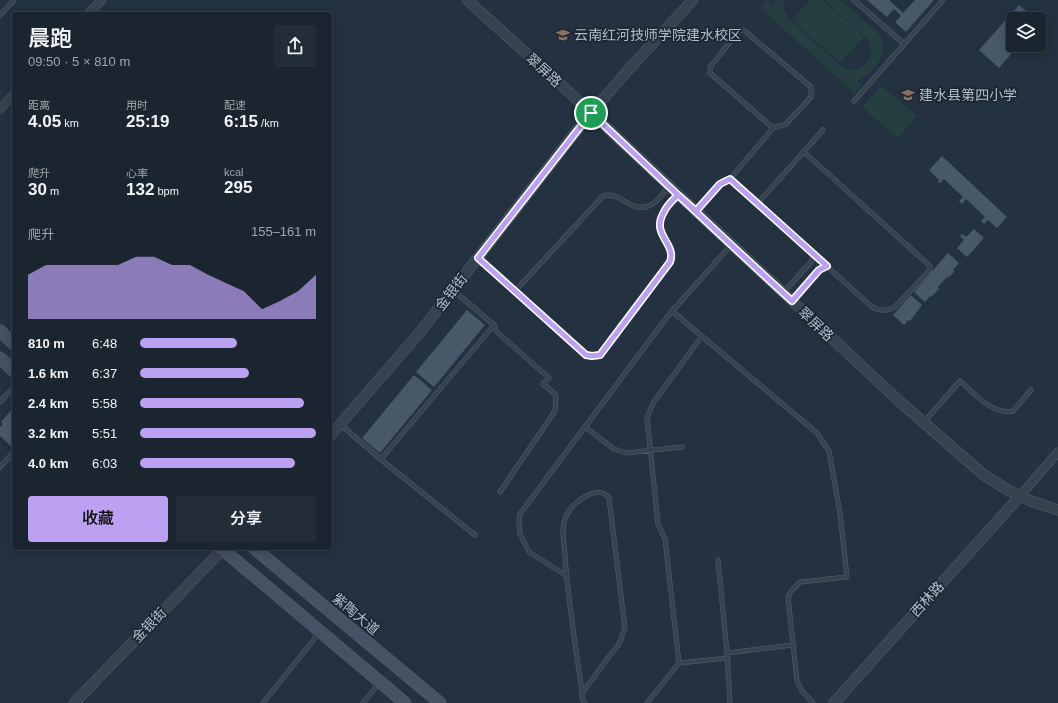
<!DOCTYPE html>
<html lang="zh">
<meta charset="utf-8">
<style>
body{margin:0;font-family:Arial,"Noto Sans SC",sans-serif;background:#232d38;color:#f1f3f6;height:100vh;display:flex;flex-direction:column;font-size:15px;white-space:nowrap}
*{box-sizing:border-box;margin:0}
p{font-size:13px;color:#9fa5ab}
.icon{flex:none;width:22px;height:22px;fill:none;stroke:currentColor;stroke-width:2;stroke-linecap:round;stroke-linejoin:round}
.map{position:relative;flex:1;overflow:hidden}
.panel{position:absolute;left:12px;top:12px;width:320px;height:538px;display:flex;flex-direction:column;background:#1a2530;border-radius:4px;box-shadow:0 2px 10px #0003,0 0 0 1px #38424c}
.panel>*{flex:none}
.controls{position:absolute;left:1006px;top:12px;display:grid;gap:8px}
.controls a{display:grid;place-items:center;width:40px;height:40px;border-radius:4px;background:#1a2530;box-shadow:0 2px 10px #0003,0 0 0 1px #38424c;font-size:20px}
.pin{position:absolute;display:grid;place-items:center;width:34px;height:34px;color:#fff;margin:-17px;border:2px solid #fff;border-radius:50%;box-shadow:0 1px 4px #0007}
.round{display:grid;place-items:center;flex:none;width:42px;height:42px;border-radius:4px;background:#232d38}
.head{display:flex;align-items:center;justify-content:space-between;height:68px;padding:0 16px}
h1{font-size:22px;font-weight:600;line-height:30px}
.metrics{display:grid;grid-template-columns:repeat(3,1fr);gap:6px;height:68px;padding:4px 16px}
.metrics div{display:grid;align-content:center}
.metrics b{font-size:17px;font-weight:600}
.metrics small{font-size:11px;font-weight:400}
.metrics p{font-size:11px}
.chart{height:112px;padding:8px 16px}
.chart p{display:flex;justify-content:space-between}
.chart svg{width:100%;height:72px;margin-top:4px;fill:#bca0f2;opacity:.7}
.action{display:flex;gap:8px;margin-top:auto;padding:8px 16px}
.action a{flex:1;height:46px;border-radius:4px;background:#bca0f2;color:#111;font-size:16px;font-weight:600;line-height:46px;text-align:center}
.action a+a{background:#232d38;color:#f1f3f6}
ul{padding:0 16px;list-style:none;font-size:13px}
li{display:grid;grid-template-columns:64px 48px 1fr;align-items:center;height:30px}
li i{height:10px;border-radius:5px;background:#bca0f2}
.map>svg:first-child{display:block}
.green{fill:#253f41}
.building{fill:#495869}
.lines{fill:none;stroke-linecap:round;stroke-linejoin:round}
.service-casing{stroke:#55606d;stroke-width:5}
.minor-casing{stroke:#55606d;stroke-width:9}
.tertiary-casing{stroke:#55606d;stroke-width:11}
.secondary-casing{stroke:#55606d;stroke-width:13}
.service{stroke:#37424f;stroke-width:4}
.minor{stroke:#37424f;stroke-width:8}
.tertiary{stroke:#37424f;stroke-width:10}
.secondary{stroke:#455263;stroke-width:12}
.route-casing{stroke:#fff;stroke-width:8}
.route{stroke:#bca0f2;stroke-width:5}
.labels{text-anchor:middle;stroke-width:3.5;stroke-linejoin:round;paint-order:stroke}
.poi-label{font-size:14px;fill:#b4bdca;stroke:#1c2734;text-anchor:start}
.street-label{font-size:14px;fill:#b4bdca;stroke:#1c2734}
</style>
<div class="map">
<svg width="1058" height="703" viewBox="0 0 1058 703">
<rect width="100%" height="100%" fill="#233140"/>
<path class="green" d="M767 0 773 5 774 0H784C782 8 785 14 790 20 803 32 816 44 829 55 834 60 840 67 846 69 865 75 877 54 868 39L825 0H840C849 8 857 15 866 23 870 26 875 30 878 33 891 52 875 74 857 80L862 85 855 93 760 8Z
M810 0H823L864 37 840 63 792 20Z
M881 86 917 116 898 138 862 107Z"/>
<path class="building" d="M867 0H889L903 13 915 0H934L906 32 895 22 901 16 894 9 887 17Z
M1019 5 1035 19H1013V45H1019L999 68 979 50Z
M942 156 1007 217 997 228 988 220 984 224 981 221 985 217 966 199 962 204 959 201 963 197 944 179 940 183H938L939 180 929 170Z
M974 229 984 238 967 257 957 248 964 240 960 236 962 234 966 237Z
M948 253 959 263 953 270 955 271 948 278 947 277 938 287 939 289 931 297 930 296 925 302 914 292Z
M911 295 922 305 910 321 908 320 904 325 893 315Z
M467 310 485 325 434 387 416 372Z
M414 375 432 390 380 453 362 438Z
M14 407V446L13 448 0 436V427L3 424 1 422Z"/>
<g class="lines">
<g class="service-casing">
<path id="service" d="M854 0 904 44
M0 15 14 0
M854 101 943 0
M730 179 872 307C880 311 887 312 895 307L930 270V266L804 152
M757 204 823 130
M696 211 720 184 730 179 773 128 786 124 811 97V87L746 32 743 30H740L710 67V73L773 128
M478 258 586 355 592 356 599 355 670 262C677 243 650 235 664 212 667 205 673 200 678 195
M453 290 494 325 497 332 549 378 543 384 556 395 555 411 500 492
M515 291 603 196C619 190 632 215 651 205 658 202 664 192 669 186
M783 293 811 262 814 255
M792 301 819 270 827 266
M672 311 817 433 829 451 840 513 847 577 800 582 792 590 788 597 797 681 802 691 813 703
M0 402 14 387
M924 422 960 381C974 393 993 416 1013 411L1031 390
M341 425 384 462 475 535
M585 427 614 449 626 453 682 447
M381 459 494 325
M0 467 14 452
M718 560 727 653 730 703
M567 576 529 552 520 534 519 520 520 514 667 317 731 245
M727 653 793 645
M679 663 665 539 658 524 647 418 653 403 702 336
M582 693 620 642 625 628 609 498C604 491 598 491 590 494 579 499 567 509 564 522 561 532 565 545 565 556 568 602 576 647 582 693V699L585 703
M263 703 319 633
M363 703 379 683
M647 703 679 663 728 658"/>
</g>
<g class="minor-casing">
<path id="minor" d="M88 14 102 0
M0 109 14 94
M1020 496 1058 452"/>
</g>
<g class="tertiary-casing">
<path id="tertiary" d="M467 0 556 80 899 401 984 475 1006 489 1031 501 1058 510
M330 436 421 331 584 121 629 69 693 0
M74 703 224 548
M834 703 1020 496"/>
</g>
<g class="secondary-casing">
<path id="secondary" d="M0 331 14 344
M0 358 14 371
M221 548 405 703
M254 548 440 703"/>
</g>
<use href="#service" class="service"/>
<use href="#minor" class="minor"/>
<use href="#tertiary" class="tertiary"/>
<use href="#secondary" class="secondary"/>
</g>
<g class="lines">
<g class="route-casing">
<path id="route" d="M591 113C658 176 724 239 792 301L819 270 827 266 730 179 720 184 696 211 678 195C673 200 667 205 664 212 650 235 677 243 670 262L600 355 592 356 586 355 478 258 591 113"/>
</g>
<use href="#route" class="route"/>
</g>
<defs>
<g id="school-bare" transform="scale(1.08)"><path d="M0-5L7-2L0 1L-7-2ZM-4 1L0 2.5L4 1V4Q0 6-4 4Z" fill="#8d6e63" stroke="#1c2734" stroke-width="2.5" paint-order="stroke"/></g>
</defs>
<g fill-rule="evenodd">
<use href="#school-bare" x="563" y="35"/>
<use href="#school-bare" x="908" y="95"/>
</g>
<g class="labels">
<g class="poi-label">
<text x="574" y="40">云南红河技师学院建水校区</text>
<text x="919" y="100">建水县第四小学</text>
</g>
<g class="street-label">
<text transform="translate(544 70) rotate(42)" y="5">翠屏路</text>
<text transform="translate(451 292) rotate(-52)" y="5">金银街</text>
<text transform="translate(816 324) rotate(43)" y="5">翠屏路</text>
<text transform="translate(927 599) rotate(-48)" y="5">西林路</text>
<text transform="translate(356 614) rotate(40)" y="5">紫陶大道</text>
<text transform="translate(149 625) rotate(-46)" y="5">金银街</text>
</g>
</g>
</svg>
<div class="controls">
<a><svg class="icon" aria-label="layers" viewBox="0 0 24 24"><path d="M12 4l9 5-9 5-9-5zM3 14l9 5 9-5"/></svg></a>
</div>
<div class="pin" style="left:591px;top:113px;background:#1e9e55"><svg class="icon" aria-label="arrive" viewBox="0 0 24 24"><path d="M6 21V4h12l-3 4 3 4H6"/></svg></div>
<section class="panel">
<div class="head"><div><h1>晨跑</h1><p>09:50 · 5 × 810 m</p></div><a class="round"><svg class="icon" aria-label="share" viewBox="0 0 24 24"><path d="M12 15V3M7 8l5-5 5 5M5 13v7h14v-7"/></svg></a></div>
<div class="metrics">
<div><p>距离</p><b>4.05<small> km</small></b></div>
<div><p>用时</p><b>25:19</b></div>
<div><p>配速</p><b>6:15<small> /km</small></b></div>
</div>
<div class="metrics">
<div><p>爬升</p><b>30<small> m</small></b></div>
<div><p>心率</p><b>132<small> bpm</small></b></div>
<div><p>kcal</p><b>295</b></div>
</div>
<div class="chart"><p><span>爬升</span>155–161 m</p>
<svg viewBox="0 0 160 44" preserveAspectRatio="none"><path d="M0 44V17L10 11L20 11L30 11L40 11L50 11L60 6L70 6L80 11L90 11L100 17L110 22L120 27L130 38L140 33L150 27L160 17V44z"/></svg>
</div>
<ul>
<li><b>810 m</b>6:48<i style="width:55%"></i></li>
<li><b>1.6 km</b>6:37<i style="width:62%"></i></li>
<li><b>2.4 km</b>5:58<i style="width:93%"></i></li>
<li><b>3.2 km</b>5:51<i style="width:100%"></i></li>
<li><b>4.0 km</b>6:03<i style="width:88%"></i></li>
</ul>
<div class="action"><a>收藏</a><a>分享</a></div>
</section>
</div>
